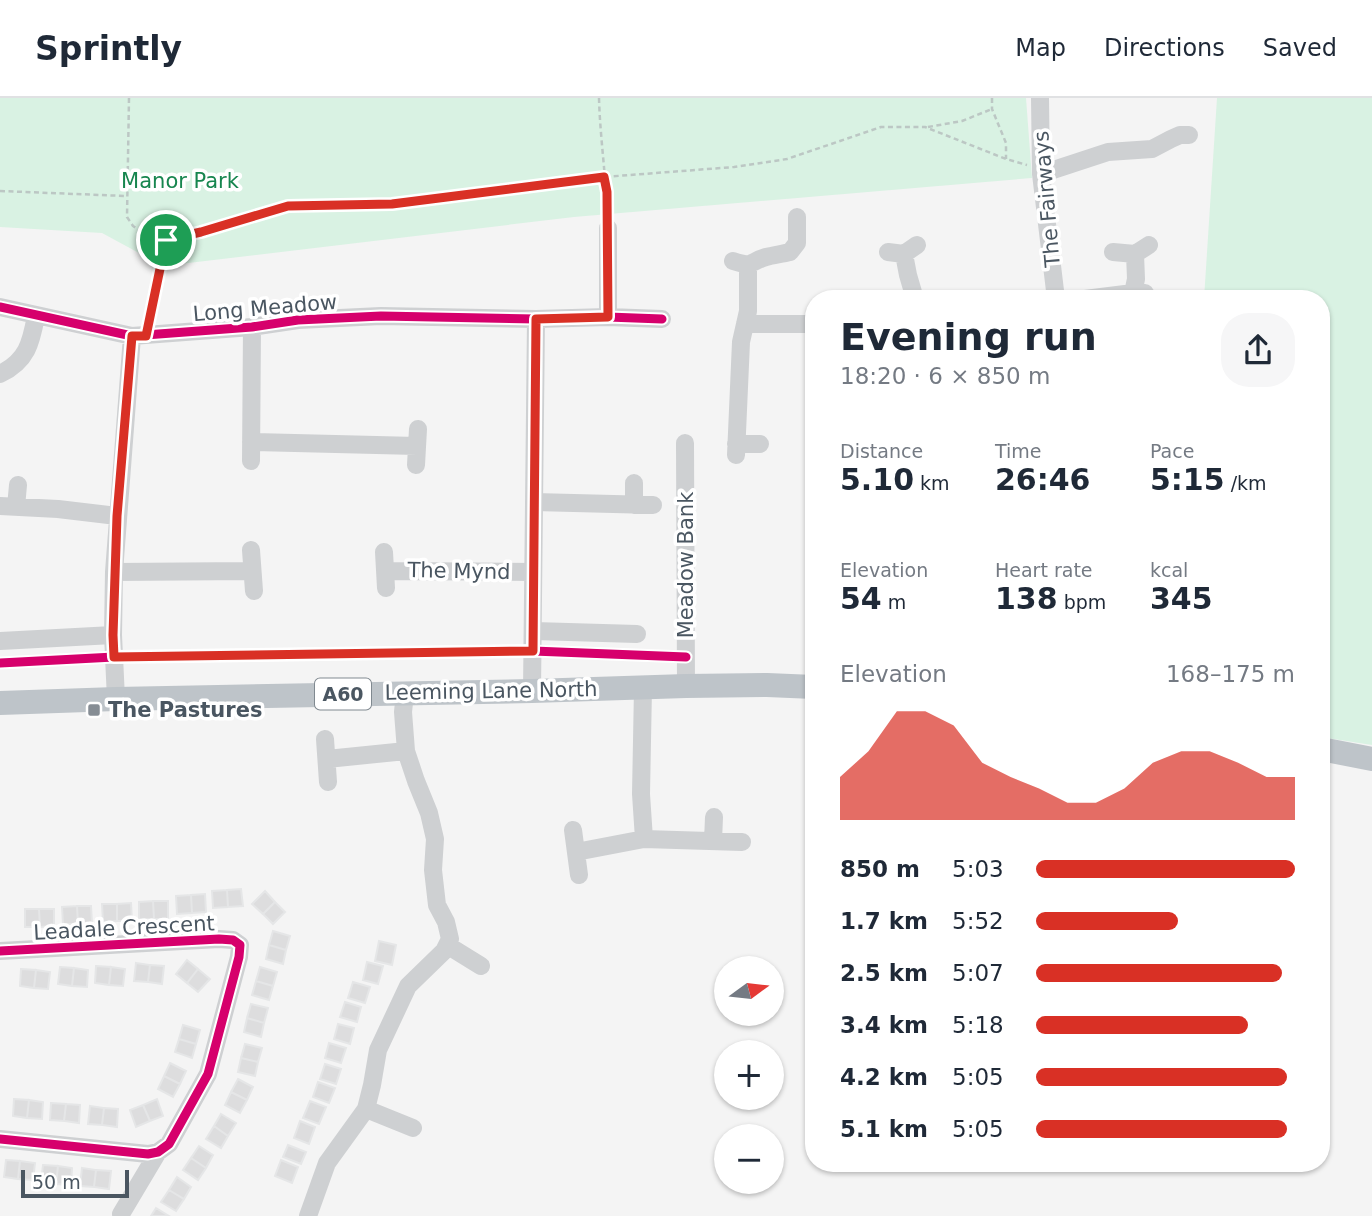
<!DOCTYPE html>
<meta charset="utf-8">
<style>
body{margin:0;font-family:"DejaVu Sans",sans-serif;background:#f6f6f7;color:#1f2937;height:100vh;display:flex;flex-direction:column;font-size:26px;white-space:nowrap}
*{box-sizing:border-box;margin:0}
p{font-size:23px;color:#747a83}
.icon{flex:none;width:38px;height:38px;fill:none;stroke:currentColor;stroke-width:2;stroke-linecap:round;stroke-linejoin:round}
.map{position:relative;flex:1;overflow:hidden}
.panel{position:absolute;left:805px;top:192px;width:525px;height:882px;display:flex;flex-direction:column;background:#fff;border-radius:28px;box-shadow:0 2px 5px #0004}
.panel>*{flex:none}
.needle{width:46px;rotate:75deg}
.controls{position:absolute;left:714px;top:858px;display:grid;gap:14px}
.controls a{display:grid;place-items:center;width:70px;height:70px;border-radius:50%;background:#fff;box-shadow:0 2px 5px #0004;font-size:35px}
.scale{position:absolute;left:21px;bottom:18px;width:108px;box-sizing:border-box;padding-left:7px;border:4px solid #4a5661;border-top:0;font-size:19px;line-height:24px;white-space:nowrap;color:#4a5661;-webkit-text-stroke:5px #fff;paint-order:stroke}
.pin{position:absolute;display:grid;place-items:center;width:60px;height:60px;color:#fff;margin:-30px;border:4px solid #fff;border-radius:50%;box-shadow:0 2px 7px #0007}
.round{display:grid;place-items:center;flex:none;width:74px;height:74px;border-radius:28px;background:#f6f6f7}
.overview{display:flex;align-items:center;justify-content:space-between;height:119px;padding:0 35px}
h1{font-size:38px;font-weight:700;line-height:52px}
.metrics{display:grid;grid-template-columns:repeat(3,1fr);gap:10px;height:119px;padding:7px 35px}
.metrics div{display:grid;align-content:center}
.metrics b{font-size:30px;font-weight:700}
.metrics small{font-size:19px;font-weight:400}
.metrics p{font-size:19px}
.chart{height:196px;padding:14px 35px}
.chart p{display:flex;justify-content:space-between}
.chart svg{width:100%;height:126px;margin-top:7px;fill:#d93025;opacity:.7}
ul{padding:0 35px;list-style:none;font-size:23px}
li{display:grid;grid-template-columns:112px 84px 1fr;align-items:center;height:52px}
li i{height:18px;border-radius:9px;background:#d93025}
header{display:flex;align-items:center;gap:42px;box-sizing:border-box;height:98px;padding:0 35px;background:#fff;border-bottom:2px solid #e0e1e3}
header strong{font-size:33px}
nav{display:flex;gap:38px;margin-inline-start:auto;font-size:24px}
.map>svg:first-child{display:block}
.green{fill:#d9f2e3}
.building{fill:#ddddde;stroke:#e5e6e7;stroke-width:2}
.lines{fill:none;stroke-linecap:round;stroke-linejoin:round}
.path{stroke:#bcc7c4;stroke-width:2.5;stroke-dasharray:5 3.5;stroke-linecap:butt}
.minor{stroke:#ced0d2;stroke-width:18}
.highway{stroke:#bec4c9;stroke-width:24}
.cycleway-casing{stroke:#fff;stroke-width:13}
.cycleway{stroke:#d6006c;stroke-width:9}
.route-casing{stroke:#fff;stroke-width:14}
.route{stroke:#d93025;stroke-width:9}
.poi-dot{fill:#868d94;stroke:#fff;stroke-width:2.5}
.labels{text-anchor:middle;stroke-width:7;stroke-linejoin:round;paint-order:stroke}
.shield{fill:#fff;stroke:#808990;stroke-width:2}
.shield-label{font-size:19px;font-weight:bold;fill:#4a5661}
.park-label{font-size:21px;fill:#17864f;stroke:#fff}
.street-label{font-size:21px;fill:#4a5661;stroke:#fff}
.poi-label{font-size:21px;font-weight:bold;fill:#4a5661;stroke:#fff;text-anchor:start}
</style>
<header>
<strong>Sprintly</strong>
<nav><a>Map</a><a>Directions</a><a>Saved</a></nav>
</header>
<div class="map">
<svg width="1372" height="1118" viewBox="0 0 1372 1118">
<rect width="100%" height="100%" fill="#f4f4f4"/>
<path class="green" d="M0 0H1026L1032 80 574 119 163 168 102 135 0 129Z
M1217 0H1372V647L1321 639V201H1204Z"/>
<path class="building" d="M241 791 243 808 228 809 227 792Z
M227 792 228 809 213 810 212 793Z
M265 793 275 804 263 816 252 806Z
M205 796 206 814 192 815 191 797Z
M191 797 192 815 177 816 176 798Z
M153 803 154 821H139V804Z
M153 803H168V821H154Z
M275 804 285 814 273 826 263 816Z
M131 805 132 823H117V806Z
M102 806H117V823L103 824Z
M77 808 78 826H63L62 809Z
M77 808H91L92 825 78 826Z
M25 811H39L40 829H25Z
M39 811H54V828L40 829Z
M273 833 290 838 286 852 269 847Z
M379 843 396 847 392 867 375 863Z
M269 847 286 852 283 866 266 861Z
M187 862 198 871 187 885 176 876Z
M367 864 383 868 378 886 363 882Z
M136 865 150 867 148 884 134 883Z
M150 867 164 868 162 886 148 884Z
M96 868 111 869 109 887 95 885Z
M60 869 74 870 72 888 58 886Z
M111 869 125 871 123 888 109 887Z
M260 869 277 874 273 888 256 883Z
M74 870 88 872 87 889 72 888Z
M21 871 36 872 34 890 20 888Z
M198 871 210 881 198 894 187 885Z
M36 872 50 874 48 891 34 890Z
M256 883 273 888 269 902 252 897Z
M353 884 370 889 365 905 348 900Z
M345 904 361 909 357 924 340 919Z
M251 906 268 910 264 925 247 920Z
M247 920 264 925 261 939 244 934Z
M338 926 354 930 350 946 334 941Z
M183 927 200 932 196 946 179 941Z
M179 941 196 946 192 960 175 954Z
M329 945 346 950 341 965 325 960Z
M245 946 262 950 258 964 241 960Z
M241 960 258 964 255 978 238 974Z
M170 965 186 973 180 986 164 978Z
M325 966 341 971 336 986 320 981Z
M164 978 180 986 173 999 158 991Z
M238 981 253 989 247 1002 231 994Z
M318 984 335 990 329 1005 313 999Z
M231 994 247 1002 240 1015 225 1007Z
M14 1001 29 1002 27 1020 13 1018Z
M157 1001 163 1018 150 1023 143 1007Z
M29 1002 43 1004 42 1021 27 1020Z
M310 1003 326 1009 319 1026 303 1020Z
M51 1005 66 1006 64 1023 50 1022Z
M66 1006 80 1007 79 1025 64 1023Z
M143 1007 150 1023 136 1029 130 1012Z
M90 1008 104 1010 102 1027 88 1026Z
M104 1010 118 1011 117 1029 102 1027Z
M221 1016 236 1025 228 1038 214 1028Z
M300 1023 315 1029 309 1046 294 1040Z
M214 1028 228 1038 221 1050 206 1041Z
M288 1047 306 1054 301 1066 283 1059Z
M199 1048 213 1057 206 1070 191 1060Z
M191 1060 206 1070 198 1082 183 1072Z
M6 1062 20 1063 18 1081 4 1079Z
M281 1062 298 1069 292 1085 275 1078Z
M20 1063 35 1065 33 1082 18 1081Z
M43 1067 58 1068 56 1086 41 1084Z
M58 1068 72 1070 71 1087 56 1086Z
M82 1070 96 1072 94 1089 80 1088Z
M96 1072 111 1073 109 1091 94 1089Z
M177 1079 191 1089 184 1101 169 1092Z
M169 1092 184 1101 176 1113 161 1104Z
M156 1110 169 1118H151Z"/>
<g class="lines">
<path class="path" d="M129 0 127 119 133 128 150 139 165 142 201 134 288 108 392 106 604 79 734 69 787 61 881 29H925L1006 61 1027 67
M599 0C600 39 606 77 607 116
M992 0V11L1006 45V61
M928 29 962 23 992 11
M0 93 126 98
M150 221 165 142"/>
<path class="minor" d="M1040 0 1041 76 1056 201
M1041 76 1108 54 1152 51 1171 41 1180 37H1189
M608 130V219
M888 154 904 156 917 147
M1113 154 1135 156 1149 147
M904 156 908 177 915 201
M733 163C754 170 749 164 766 159 774 157 782 156 790 154L797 145V119
M1133 195 1136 181 1135 156
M1085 201 1133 195H1145
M0 209 132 238 252 229 298 222 381 218 536 221 608 219 662 221
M745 226H807L814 228
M0 276C27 263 31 245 36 218
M251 344 417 348
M685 345 686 588
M736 346H760
M736 357 741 244 748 213V167
M251 363 252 229
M416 367 418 331
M634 385V407
M534 404 653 407
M0 408 58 411 117 418
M16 409 18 387
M251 452 254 493
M384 454 386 490
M386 473 533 474
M114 474 252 473
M534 533 637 536
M0 543 113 537
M643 590 641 696 644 741
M532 593 536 221
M116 601 113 537 114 474 132 238
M325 641 328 684
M327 661 406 653
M573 732 579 777
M713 743 714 719
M576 754 644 741 742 744
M447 847 481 868
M0 853 219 841 233 842 240 847 239 859 208 976 169 1046 158 1054 148 1056 0 1041
M366 1011 413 1030
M121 1116 158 1054
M308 1118 327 1065 366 1011 372 987 378 952 408 888 444 853 450 841 446 824 437 807 433 772 435 741 429 715 416 683 406 653 403 614 405 595"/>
<path class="highway" d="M0 605 116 601 532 593 686 588 767 587 814 589
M1321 651 1372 661"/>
<g class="cycleway-casing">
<path id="cycleway" d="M0 209 132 238 252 229 298 222 381 218 536 221 608 219 662 221
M0 565 114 559 533 553 686 559
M0 853 219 841 233 842 240 847 239 859 208 976 169 1046 158 1054 148 1056 0 1041"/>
</g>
<use href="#cycleway" class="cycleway"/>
</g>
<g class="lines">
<g class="route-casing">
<path id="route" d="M604 79 607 94 608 219 536 221 533 553 114 559 113 537 117 418 132 238H146L166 142 201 134 288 108 392 106Z"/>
</g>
<use href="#route" class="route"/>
</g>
<rect class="poi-dot" x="87" y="605" width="14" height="14" rx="3.5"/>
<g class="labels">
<rect class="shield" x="315" y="580.5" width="56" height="31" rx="5"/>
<g class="shield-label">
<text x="343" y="603">A60</text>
</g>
<g class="park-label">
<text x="180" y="90">Manor Park</text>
</g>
<g class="street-label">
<text transform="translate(1047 101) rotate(-95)" y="7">The Fairways</text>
<text transform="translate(265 210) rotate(-5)" y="7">Long Meadow</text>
<text transform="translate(686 467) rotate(-90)" y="7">Meadow Bank</text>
<text transform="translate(459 473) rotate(1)" y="7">The Mynd</text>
<text transform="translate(491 593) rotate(-1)" y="7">Leeming Lane North</text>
<text transform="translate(124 830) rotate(-3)" y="7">Leadale Crescent</text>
</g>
<g class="poi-label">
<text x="108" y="619">The Pastures</text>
</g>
</g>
</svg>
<div class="controls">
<a><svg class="needle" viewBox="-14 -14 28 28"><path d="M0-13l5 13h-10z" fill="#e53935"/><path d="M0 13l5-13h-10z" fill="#747a83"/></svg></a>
<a>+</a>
<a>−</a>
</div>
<div class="scale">50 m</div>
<div class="pin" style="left:166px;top:142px;background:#1e9e55"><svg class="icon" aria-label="arrive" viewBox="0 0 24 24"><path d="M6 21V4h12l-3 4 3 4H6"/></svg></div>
<section class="panel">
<div class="overview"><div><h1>Evening run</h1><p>18:20 · 6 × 850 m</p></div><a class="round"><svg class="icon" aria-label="share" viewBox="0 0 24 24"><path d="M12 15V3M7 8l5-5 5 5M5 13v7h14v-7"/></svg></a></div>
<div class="metrics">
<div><p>Distance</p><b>5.10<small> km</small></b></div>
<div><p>Time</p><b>26:46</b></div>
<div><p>Pace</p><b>5:15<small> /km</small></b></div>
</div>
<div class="metrics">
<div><p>Elevation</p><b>54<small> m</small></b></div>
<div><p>Heart rate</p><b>138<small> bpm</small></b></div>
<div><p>kcal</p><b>345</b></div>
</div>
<div class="chart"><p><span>Elevation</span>168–175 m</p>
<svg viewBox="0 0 160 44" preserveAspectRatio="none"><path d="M0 44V29L10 20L20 6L30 6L40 11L50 24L60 29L70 33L80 38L90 38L100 33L110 24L120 20L130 20L140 24L150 29L160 29V44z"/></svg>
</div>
<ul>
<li><b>850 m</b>5:03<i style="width:100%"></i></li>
<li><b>1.7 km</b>5:52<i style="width:55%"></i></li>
<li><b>2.5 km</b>5:07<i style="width:95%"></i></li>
<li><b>3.4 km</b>5:18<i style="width:82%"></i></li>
<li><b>4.2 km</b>5:05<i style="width:97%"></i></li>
<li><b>5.1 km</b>5:05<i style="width:97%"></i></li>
</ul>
</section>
</div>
